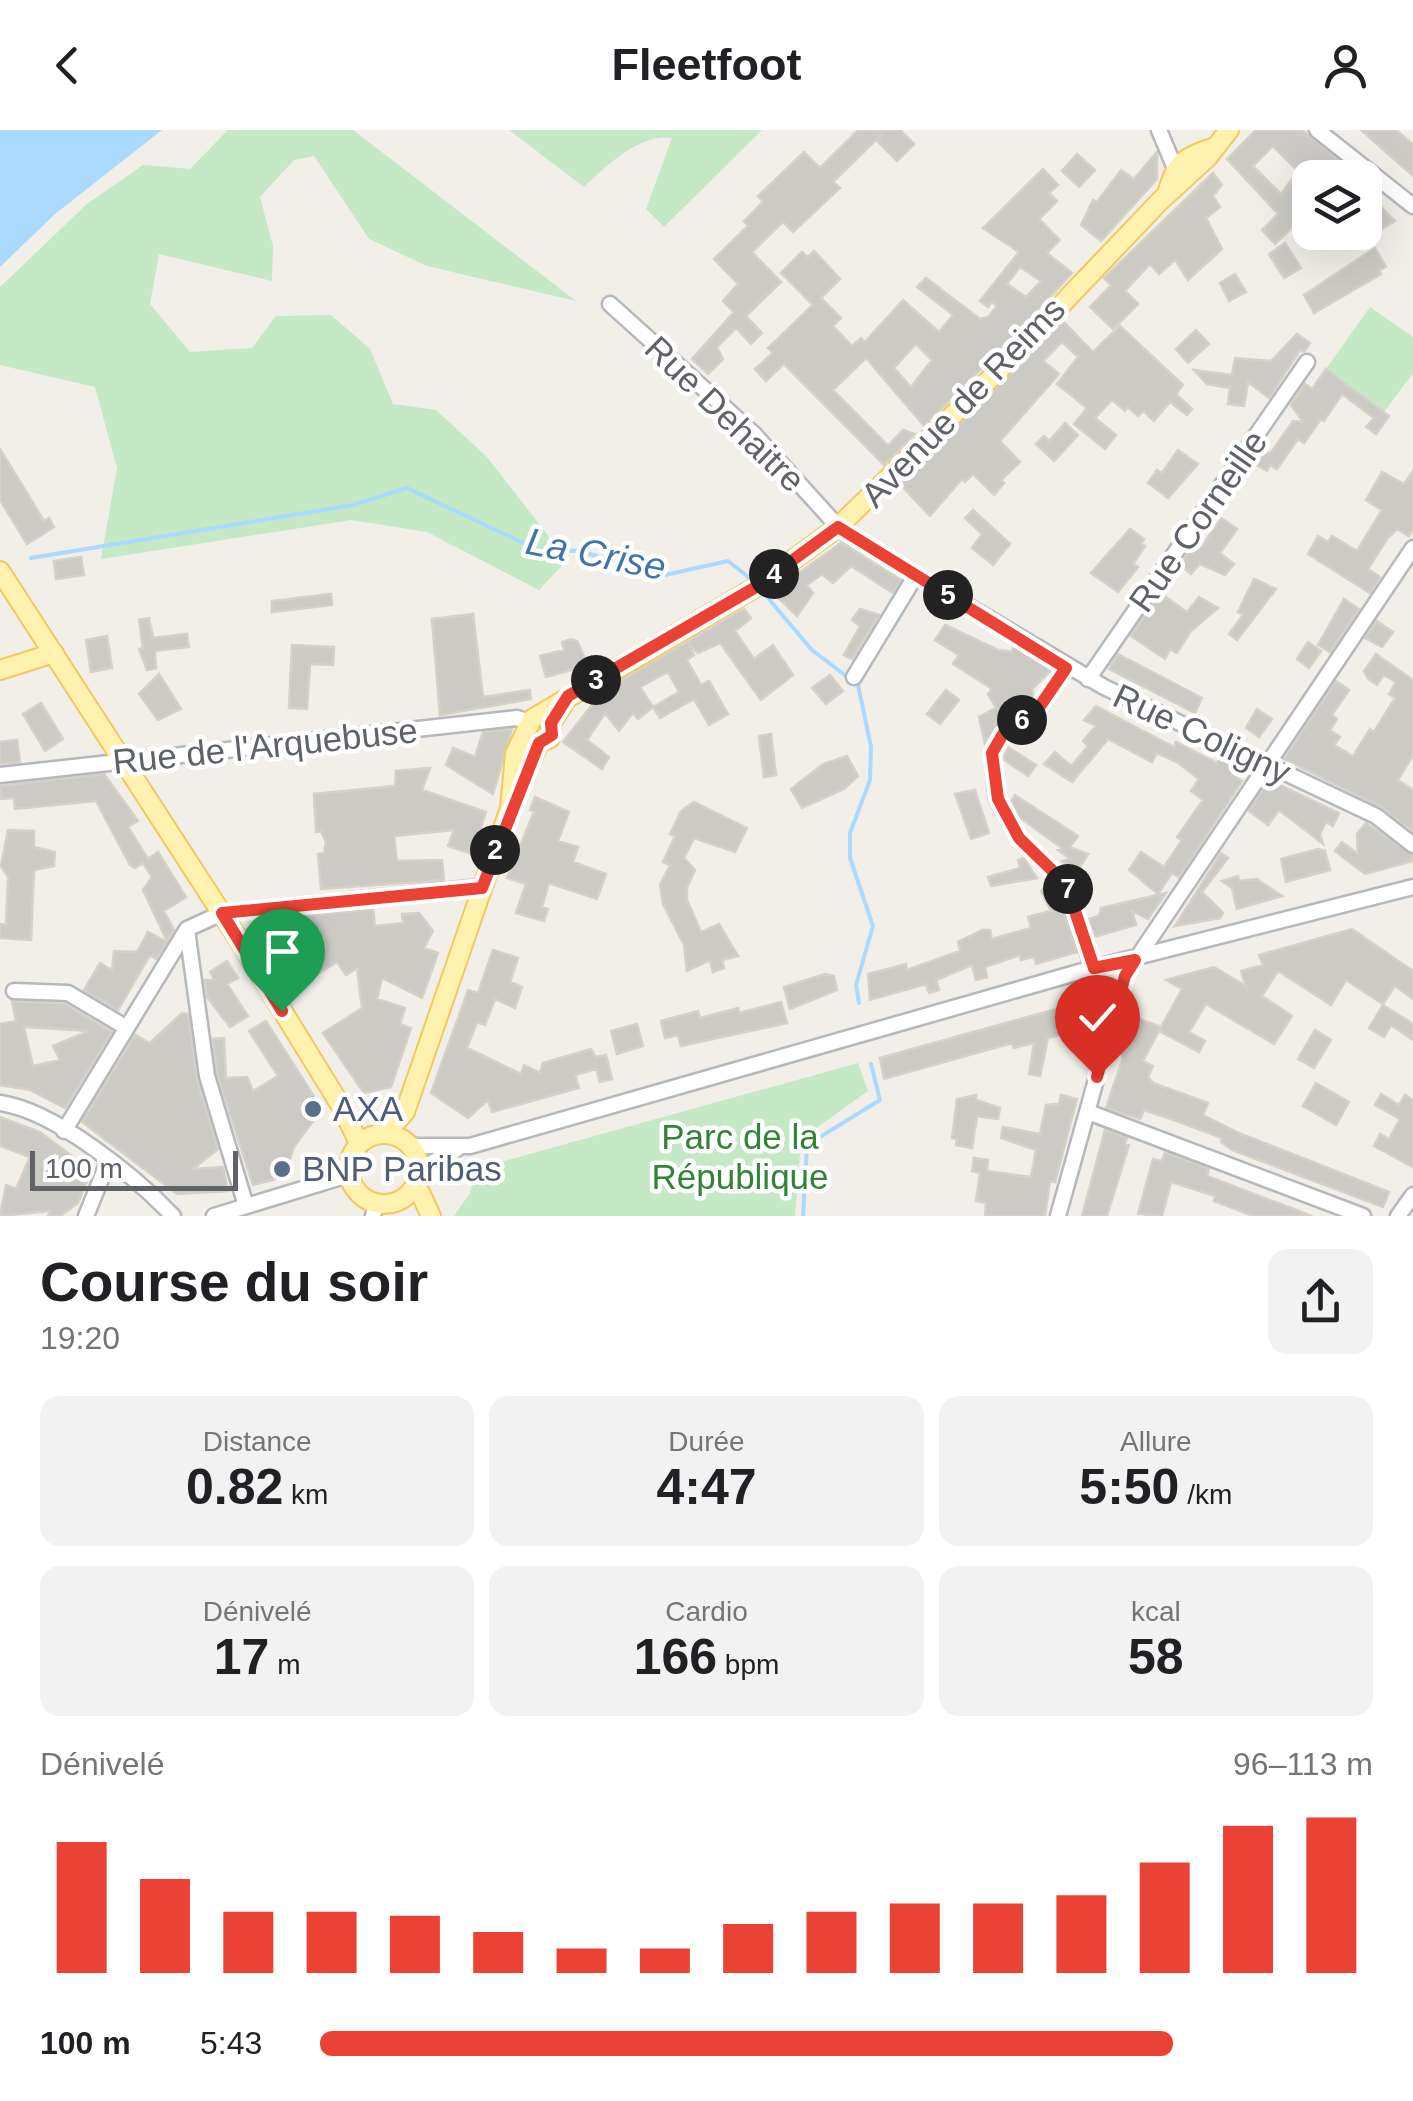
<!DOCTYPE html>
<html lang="fr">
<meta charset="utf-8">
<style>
body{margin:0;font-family:Helvetica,sans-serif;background:#f2f2f2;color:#202124;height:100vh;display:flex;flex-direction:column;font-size:38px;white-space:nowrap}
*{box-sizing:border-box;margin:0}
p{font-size:32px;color:#757577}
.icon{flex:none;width:55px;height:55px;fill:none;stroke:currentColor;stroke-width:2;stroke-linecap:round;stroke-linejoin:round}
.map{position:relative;height:1086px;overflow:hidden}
.panel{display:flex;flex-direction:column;background:#fff;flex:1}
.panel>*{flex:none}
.buttons{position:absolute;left:1292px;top:30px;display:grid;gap:20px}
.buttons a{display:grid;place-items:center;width:90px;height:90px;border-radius:20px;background:#fff;box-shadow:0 10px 40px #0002;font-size:50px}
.scale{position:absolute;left:30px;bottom:25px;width:208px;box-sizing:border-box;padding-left:10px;border:5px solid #5f6368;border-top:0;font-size:28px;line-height:35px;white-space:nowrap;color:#5f6368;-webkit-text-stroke:8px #fff;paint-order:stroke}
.pin{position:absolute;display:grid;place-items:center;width:85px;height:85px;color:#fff;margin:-102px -42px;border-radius:50% 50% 50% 0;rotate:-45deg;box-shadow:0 0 10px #0007}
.pin .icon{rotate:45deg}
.km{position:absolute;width:50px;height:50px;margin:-25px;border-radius:50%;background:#222;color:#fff;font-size:28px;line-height:50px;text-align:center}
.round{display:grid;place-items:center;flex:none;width:105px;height:105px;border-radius:20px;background:#f2f2f2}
.overview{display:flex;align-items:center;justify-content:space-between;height:170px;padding:0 40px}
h1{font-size:55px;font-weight:700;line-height:75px}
.stats{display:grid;grid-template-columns:repeat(3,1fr);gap:15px;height:170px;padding:10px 40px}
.stats div{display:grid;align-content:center;border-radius:20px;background:#f2f2f2;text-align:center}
.stats b{font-size:50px;font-weight:700}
.stats small{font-size:28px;font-weight:400}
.stats p{font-size:28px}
.chart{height:280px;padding:20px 40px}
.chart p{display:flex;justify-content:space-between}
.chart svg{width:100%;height:180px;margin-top:10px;stroke:#ea4335;stroke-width:6}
ul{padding:0 40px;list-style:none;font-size:32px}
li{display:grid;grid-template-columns:160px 120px 1fr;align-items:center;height:75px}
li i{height:25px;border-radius:12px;background:#ea4335}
header{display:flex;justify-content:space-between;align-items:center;height:130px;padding:0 40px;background:#fff;font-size:45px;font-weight:700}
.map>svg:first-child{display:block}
.green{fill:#c5e8c5}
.water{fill:#aadaff}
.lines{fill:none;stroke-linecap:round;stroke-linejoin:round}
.stream{stroke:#aadaff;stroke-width:4}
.building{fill:#cccac5;stroke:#d6d1c6;stroke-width:2.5;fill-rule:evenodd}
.minor-casing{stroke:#b5b8bc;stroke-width:19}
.major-casing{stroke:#f2c960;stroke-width:22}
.minor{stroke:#fff;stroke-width:14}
.major{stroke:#fff2af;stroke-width:18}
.route-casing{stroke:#fff;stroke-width:20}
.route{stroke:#ea4335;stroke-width:12}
.service-dot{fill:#5c6f8a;stroke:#fff;stroke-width:4}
.labels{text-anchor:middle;stroke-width:9;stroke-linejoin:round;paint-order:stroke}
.street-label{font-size:35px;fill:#5f6368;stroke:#fff}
.service-label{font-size:35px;fill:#4e5e75;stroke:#fff;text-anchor:start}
.park-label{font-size:35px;fill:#348238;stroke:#fff}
.water-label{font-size:38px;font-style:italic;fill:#4174aa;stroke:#fff}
</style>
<header><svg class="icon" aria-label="back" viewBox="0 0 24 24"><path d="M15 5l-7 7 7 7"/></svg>Fleetfoot<svg class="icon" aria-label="person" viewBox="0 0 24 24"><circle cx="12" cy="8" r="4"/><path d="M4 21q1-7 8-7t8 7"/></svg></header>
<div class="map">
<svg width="1413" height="1086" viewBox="0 0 1413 1086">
<rect width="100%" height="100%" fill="#f1efe8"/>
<path class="green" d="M228 0H353L576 171 427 136 369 109 314 26 294 30 260 67 273 116 272 151 159 124 150 174 190 222 252 218 276 186 331 185 370 219 393 274 436 280 487 327 567 430 539 460 427 402 351 390 101 429 117 338 95 257 0 235V157L87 74 143 35 190 39Z
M509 0H762L664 97 646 79 672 8C640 3 606 36 584 57Z
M1370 177 1413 207V243L1384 282 1326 239Z
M858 933 868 961 801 1009 795 1086H454L470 1063 476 1039Z"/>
<path class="water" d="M0 0H162L55 84 0 137Z"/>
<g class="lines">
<path class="stream" d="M31 428 353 375 407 358 538 420 579 421 665 445 728 431 752 450
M762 461 812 520 858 555 871 617 870 650 850 703V728L873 796 856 855 859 873
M803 1086 807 1015 880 970 871 934"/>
</g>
<path class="building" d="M858 0H900L914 14 897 31 878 12 882 4 833 52 840 58 793 102 783 92 752 122 781 152 746 186 762 203 751 214 736 198 717 217 723 229 708 244 692 229 734 182 723 171 738 154 714 129 748 96 744 91 763 72 758 66 804 22 820 38Z
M1256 0H1302L1360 48H1310V61L1296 78 1304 86 1275 114 1262 100 1278 84 1227 29ZM1273 16 1298 41 1281 64 1253 36Z
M1361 0H1396L1413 14V46Z
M1157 22V49L1101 111 1081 95 1093 70 1097 72 1121 40 1134 49Z
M1077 24 1095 40 1079 57 1062 41Z
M1043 39 1058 55 1049 63 1057 71 1039 89 1060 110 1047 123 1072 143 1025 195 924 296 866 228 833 260 888 316 903 300 915 304 884 335 784 234 766 251 755 239 773 223 768 218 813 175 781 143 802 122 808 127 814 121 840 149 821 168 841 188 833 196 852 216 861 208 865 212 903 170 939 202 953 185 917 157 926 148 980 189 988 187 997 176 992 172 988 177 980 171 1019 122 983 98ZM1020 137 1041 151 1026 167 1007 154ZM916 214 932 230 911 257 894 238Z
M1213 43 1222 55 1213 66 1220 77 1206 88 1222 119 1188 150 1175 130 1159 144 1150 134 1125 161 1138 174 1113 199 1090 177 1111 155 1104 148Z
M1365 61 1395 91 1365 109Z
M1285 113 1301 138 1284 148 1269 124Z
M1375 118 1386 137 1379 140 1381 144 1314 183 1304 165Z
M1235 144 1246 162 1229 171 1220 153Z
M1063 191 1093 222 1120 196 1183 255 1176 264 1192 279 1187 285 1170 272 1154 291 1143 281 1138 286 1128 277 1125 281 1112 270 1095 288 1116 305 1105 319 1074 294 1087 278 1057 254 1078 227 1062 212 1043 231 1059 244 1000 311 1020 332 1001 350 1004 353 994 365 973 344 965 352 962 349 930 386 900 354Z
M1196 200 1209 214 1188 233 1176 219Z
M1297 204 1310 213 1304 222 1300 220 1269 268 1248 252 1244 276 1228 274 1230 258 1207 254 1194 240 1232 245 1235 228 1271 231Z
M1326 239 1389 286 1376 304 1366 297 1374 288 1342 264 1324 291 1321 289 1304 313 1298 309 1277 339 1270 335 1267 341 1252 332 1261 318 1270 324 1293 291 1303 292 1291 275 1305 254 1312 259Z
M1065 293 1078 305 1054 331 1036 314 1044 306 1049 311Z
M0 319 44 391 49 388 54 397 27 414 0 370Z
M1178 320 1198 334 1168 368 1148 353 1157 340 1162 343Z
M1413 341V400L1409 406 1397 399 1387 409 1368 439 1380 447 1370 463 1308 424 1318 406 1328 412 1332 406 1357 421 1382 380 1366 370 1382 342 1404 354Z
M973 380 1010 414 993 435 972 418 982 404 965 388Z
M1221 388 1237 399 1220 423 1234 434 1225 445 1200 434 1191 444 1180 435 1196 412 1202 416Z
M1130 399 1144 409 1141 414 1145 416 1133 434 1138 437 1118 462 1091 443Z
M841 413 901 450 893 463 851 436 833 453 822 444 807 455 813 463 797 486 772 462Z
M81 427 84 445 56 449 54 431Z
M1254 449 1276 459 1237 510 1229 504 1243 485 1238 482Z
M1160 463 1187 482 1199 467 1218 478 1191 501 1177 523 1170 519 1165 529 1131 506Z
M331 464 332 475 272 482V471Z
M1344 469 1359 479 1330 522 1318 515Z
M744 479 751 488 735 501 754 529 773 515 793 545 761 570 720 513 698 523 689 515 694 525 687 530 701 555 709 551 728 584 709 595 694 569 660 588 653 577 638 589 633 583 619 601 605 583 587 610 609 627 602 639 563 612 603 561ZM668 542 679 562 653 577 640 557Z
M860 479 879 485 852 529 844 525 860 496 852 490Z
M473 484 483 567 530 560 531 569 440 585 432 489Z
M149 488 153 508 187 504 189 517 155 521 156 538 147 540 139 519 143 518 139 490Z
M1377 491 1393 502 1382 517 1365 508Z
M945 495 998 520 1012 522 1014 516 1051 540 1032 559 1033 569 997 597 985 614 979 587 996 578 988 564 992 559 953 534 959 525 935 510Z
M107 506 112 538 91 542 86 510Z
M571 509 577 511 590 540 580 545 578 538 546 547 540 526 564 520 562 512Z
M1308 512 1321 521 1309 538 1297 529Z
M292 515 334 517 333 535 310 534 307 579 289 578Z
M1118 524 1202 568 1195 583 1109 539Z
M1376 524 1413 550V625L1398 650 1413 660V702L1381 677 1284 629 1336 551 1349 560 1332 585 1337 589 1330 600 1340 607 1334 615 1353 626 1370 599 1374 602 1395 568 1389 564 1396 552 1384 545 1377 555 1368 549 1364 541Z
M159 544 181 579 158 590 139 564Z
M830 545 843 561 826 574 812 558Z
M946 560 959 570 940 594 927 584Z
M41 573 63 609 45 621 23 584Z
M1096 576 1174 617 1176 612 1217 633 1222 626 1239 634 1232 645 1242 651 1179 747 1172 743 1158 764 1129 740 1141 722 1164 737 1182 710 1177 707 1203 670 1191 661 1199 649 1177 632 1157 623 1152 632 1108 609 1072 652 1044 634 1055 622 1071 636 1088 616 1083 611 1096 596 1084 590Z
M1257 579 1272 589 1259 607 1246 598Z
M512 599 493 664 446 635 453 618 475 627 483 602Z
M771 604 776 645 764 647 759 606Z
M17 610 20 632 0 634V612Z
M1008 617 1036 635 1028 646 1003 629Z
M847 626 858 646 844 659 802 678 791 659 823 634Z
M430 638 422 660 486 682 472 724 448 716 454 700 394 706 397 731 442 730 444 750 321 759 318 724 324 723 326 712 321 701 316 702 314 664 395 656 396 641Z
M104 644 138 691 128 697 148 729 158 722 186 767 164 781 174 800 167 811 143 760 152 747 143 733 135 738 130 735 96 671 15 679 14 668 0 669V656Z
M1269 650 1339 683 1333 696 1326 692 1320 704 1323 714 1279 680 1268 695 1249 681Z
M975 660 989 703 971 709 955 664Z
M1015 665 1078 706 1070 717 1088 724 1077 742 1062 731 1070 729 1058 720 1063 719 1019 687 1011 672Z
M535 667 569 682 558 711 578 717 573 732 606 744 597 769 549 753 542 777 548 779 544 791 516 783 526 754 507 748 534 682 530 680Z
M694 672 747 698 735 722 694 708 684 728 695 740 687 758V770L701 802 719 794 738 826 722 830 724 838 713 842 710 830 687 841 684 815 663 774 660 755 670 735 663 732 675 706 670 704 681 681Z
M1366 693 1413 725V731L1365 744 1335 721 1342 712 1358 724 1357 704Z
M8 700 34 701V717L55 722 54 736 34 740 31 810 0 808V794L6 795 8 747 1 736Z
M1318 719 1325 721 1330 740 1286 752 1281 729Z
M1221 723 1228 728 1202 762 1223 783 1220 788 1175 796Z
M1024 728 1037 748 991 756 988 747 1020 738 1018 730Z
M1238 746 1239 751 1257 749 1282 766 1237 779 1232 758 1222 751Z
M1049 753 1056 760 1077 822 1036 834 1034 827 1021 830 1020 825 985 837 987 847 976 850 972 835 936 850 939 860 929 863 926 854 870 870 868 844 906 834 907 840 960 821 958 812 982 800H990L992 809 1031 798 1028 787 1051 781 1041 761Z
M1166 763 1148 789 1132 781 1136 795 1094 807 1088 789 1099 786 1101 778Z
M373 779 375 796 403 793 402 784 419 783 433 801 424 818 438 823 422 868 382 848 377 869 405 878 400 894 411 898 391 957 364 963 323 903 362 878 357 838 346 845 337 832 301 854 284 829 278 833 257 800 261 790ZM317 804 324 809 325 822 303 837 283 807Z
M1352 799 1413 841V869L1395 856 1383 874 1346 850 1331 875 1278 841 1262 866 1292 886 1274 914 1206 874 1189 902 1205 911 1199 922 1159 901 1182 859 1166 850 1214 837 1246 856 1241 841 1263 835 1259 825Z
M148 802 167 812 156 829 150 825 118 880 84 860 100 833 112 840 114 821 137 822Z
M493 820 518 828 510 852 522 857 515 878 495 869 485 895 477 892 467 918 521 944 524 935 540 943 543 933 591 919 596 927 606 925 612 949 600 952 596 939 575 945 579 958 492 982 488 970 468 988 431 963 468 860 478 863Z
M227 831 238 848 227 854 248 886 230 897 207 867 205 850H215L210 842Z
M825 844 834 846 837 860 790 879 784 857Z
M12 871 65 874 112 902 65 978 30 960 0 955V894L16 891ZM24 897 89 901 53 916 60 930 33 936Z
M1085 871 1091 897 1048 908 1040 946 1029 944 1034 913 1014 918 1012 913 884 949 880 928Z
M781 872 787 893 681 916 678 905 665 908 661 891 698 881 700 888 738 878 739 883Z
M1383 875 1413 894V910L1391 895 1384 907 1369 898Z
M182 883 188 884 197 949 218 1019 193 1039 223 1037 228 1061 177 1064 82 992 135 905 150 913Z
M1134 887 1161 897 1143 931 1153 936 1148 947 1153 953 1208 973 1203 985 1239 1003 1389 1062 1383 1077 1232 1020 1221 1012 1222 1008 1174 990 1144 980 1140 989 1106 978 1123 928 1119 919Z
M266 891 322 979 294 1017 284 1047 253 1055 217 944 213 909 224 908 226 948 247 947 253 961 278 946 249 901Z
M637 894 643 916 617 924 611 901Z
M1315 900 1331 910 1314 938 1298 929Z
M1316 953 1349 972 1336 995 1303 976Z
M1381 964 1399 975 1405 965 1413 970V1037L1374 1016 1380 1004 1389 1009 1400 989 1375 975Z
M976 965V970L1000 978 998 989 977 986 972 1018 956 1015 957 1009 952 1008 957 969Z
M1061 965 1077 969 1055 1052 1050 1051 1045 1086H985L986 1073 976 1071 980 1043 972 1041 974 1028 988 1030 987 1041 1031 1047 1036 1020 1001 1008 1003 997 1040 1004 1046 975 1059 974Z
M0 987 40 1002 85 1036 88 1049 78 1073 60 1086H48L50 1081 0 1086 6 1055 16 1059 30 1027 0 1016Z
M1105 1000 1127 1008 1125 1014 1129 1015 1107 1086H1082Z
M1165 1022 1209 1039 1207 1046 1312 1086H1253L1214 1071 1215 1066 1171 1052 1162 1086 1138 1084 1153 1029 1162 1031Z"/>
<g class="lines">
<g class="minor-casing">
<path id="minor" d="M1159 0 1174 36
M1317 0 1413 76
M610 174 754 304 842 401 1104 557 1376 686 1413 715
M1066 537 1041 576 1003 605 992 623 997 669 1019 708 1065 754 1093 838
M854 547 916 445
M1088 549 1307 232
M0 645 517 588 529 592
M187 800 207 946 246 1076
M14 861 68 863 127 898
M0 973C55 981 135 1046 173 1086
M1088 982 1363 1086
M64 1001 187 799 222 783 482 757
M411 1016H470L1093 838 1413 757
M419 1040 457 1019
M86 1086 108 1032
M214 1086 348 1045
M373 1086 376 1074
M1058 1086 1125 846 1413 418
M1398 1086 1413 1065"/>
</g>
<g class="major-casing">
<path id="major" d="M1167 64C1175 34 1182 28 1212 18
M0 441 237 807 341 976 359 1013
M0 540 54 523
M539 613 550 608 551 593 563 575
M510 678 515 624 532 589 756 457 838 397 1000 239 1160 71 1208 27 1229 0
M386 1003 405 982 510 678 539 613
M349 1039a35 35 0 1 1 70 0a35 35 0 1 1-70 0Z
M416 1054 431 1086"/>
</g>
<use href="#minor" class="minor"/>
<use href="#major" class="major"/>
</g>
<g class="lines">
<g class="route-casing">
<path id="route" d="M282 881 222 783 482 758 539 613 552 605 551 593 568 566 756 457 838 397 1066 538 1040 576 1003 604 992 623 998 669 1019 708 1066 754 1094 838 1135 830 1125 846 1097 947"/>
</g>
<use href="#route" class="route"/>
</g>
<g class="service-dot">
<circle cx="313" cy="979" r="10"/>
<circle cx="282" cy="1039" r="10"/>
</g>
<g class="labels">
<g class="street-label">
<text transform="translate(963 272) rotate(-46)" y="12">Avenue de Reims</text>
<text transform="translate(725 284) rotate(44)" y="12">Rue Dehaitre</text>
<text transform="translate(1198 391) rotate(-55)" y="12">Rue Corneille</text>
<text transform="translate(1202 604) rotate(25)" y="12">Rue Coligny</text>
<text transform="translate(265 616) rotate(-6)" y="12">Rue de l'Arquebuse</text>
</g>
<g class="service-label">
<text x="333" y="991">AXA</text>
<text x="302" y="1051">BNP Paribas</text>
</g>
<g class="park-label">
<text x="740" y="1019">Parc de la<tspan x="740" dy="40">République</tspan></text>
</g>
<g class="water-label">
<text transform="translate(596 424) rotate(11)" y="13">La Crise</text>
</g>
</g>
</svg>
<div class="buttons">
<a><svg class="icon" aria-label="layers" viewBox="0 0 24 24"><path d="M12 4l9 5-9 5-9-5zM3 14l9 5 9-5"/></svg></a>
</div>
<div class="scale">100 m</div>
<div class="pin" style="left:282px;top:881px;background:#1e9e55"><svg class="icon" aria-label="arrive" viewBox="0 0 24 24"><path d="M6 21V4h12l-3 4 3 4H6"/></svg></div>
<div class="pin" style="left:1097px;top:947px;background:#d93025"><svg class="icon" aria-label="check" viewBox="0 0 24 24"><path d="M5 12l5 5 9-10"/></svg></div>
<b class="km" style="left:495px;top:720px">2</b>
<b class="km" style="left:596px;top:550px">3</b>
<b class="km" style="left:774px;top:444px">4</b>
<b class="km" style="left:948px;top:465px">5</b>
<b class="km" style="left:1022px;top:590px">6</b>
<b class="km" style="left:1068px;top:759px">7</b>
</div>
<section class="panel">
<div class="overview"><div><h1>Course du soir</h1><p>19:20</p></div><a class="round"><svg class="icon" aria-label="share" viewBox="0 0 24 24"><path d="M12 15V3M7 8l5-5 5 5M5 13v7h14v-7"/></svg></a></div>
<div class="stats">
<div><p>Distance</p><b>0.82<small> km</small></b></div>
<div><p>Durée</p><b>4:47</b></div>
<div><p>Allure</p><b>5:50<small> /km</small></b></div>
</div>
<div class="stats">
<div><p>Dénivelé</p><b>17<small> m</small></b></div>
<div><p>Cardio</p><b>166<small> bpm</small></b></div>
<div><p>kcal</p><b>58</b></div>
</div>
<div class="chart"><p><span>Dénivelé</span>96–113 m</p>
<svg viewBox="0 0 160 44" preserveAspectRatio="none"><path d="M5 44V12M15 44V21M25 44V29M35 44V29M45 44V30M55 44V34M65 44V38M75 44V38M85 44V32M95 44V29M105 44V27M115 44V27M125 44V25M135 44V17M145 44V8M155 44V6"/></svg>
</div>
<ul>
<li><b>100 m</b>5:43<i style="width:81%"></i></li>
</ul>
</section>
